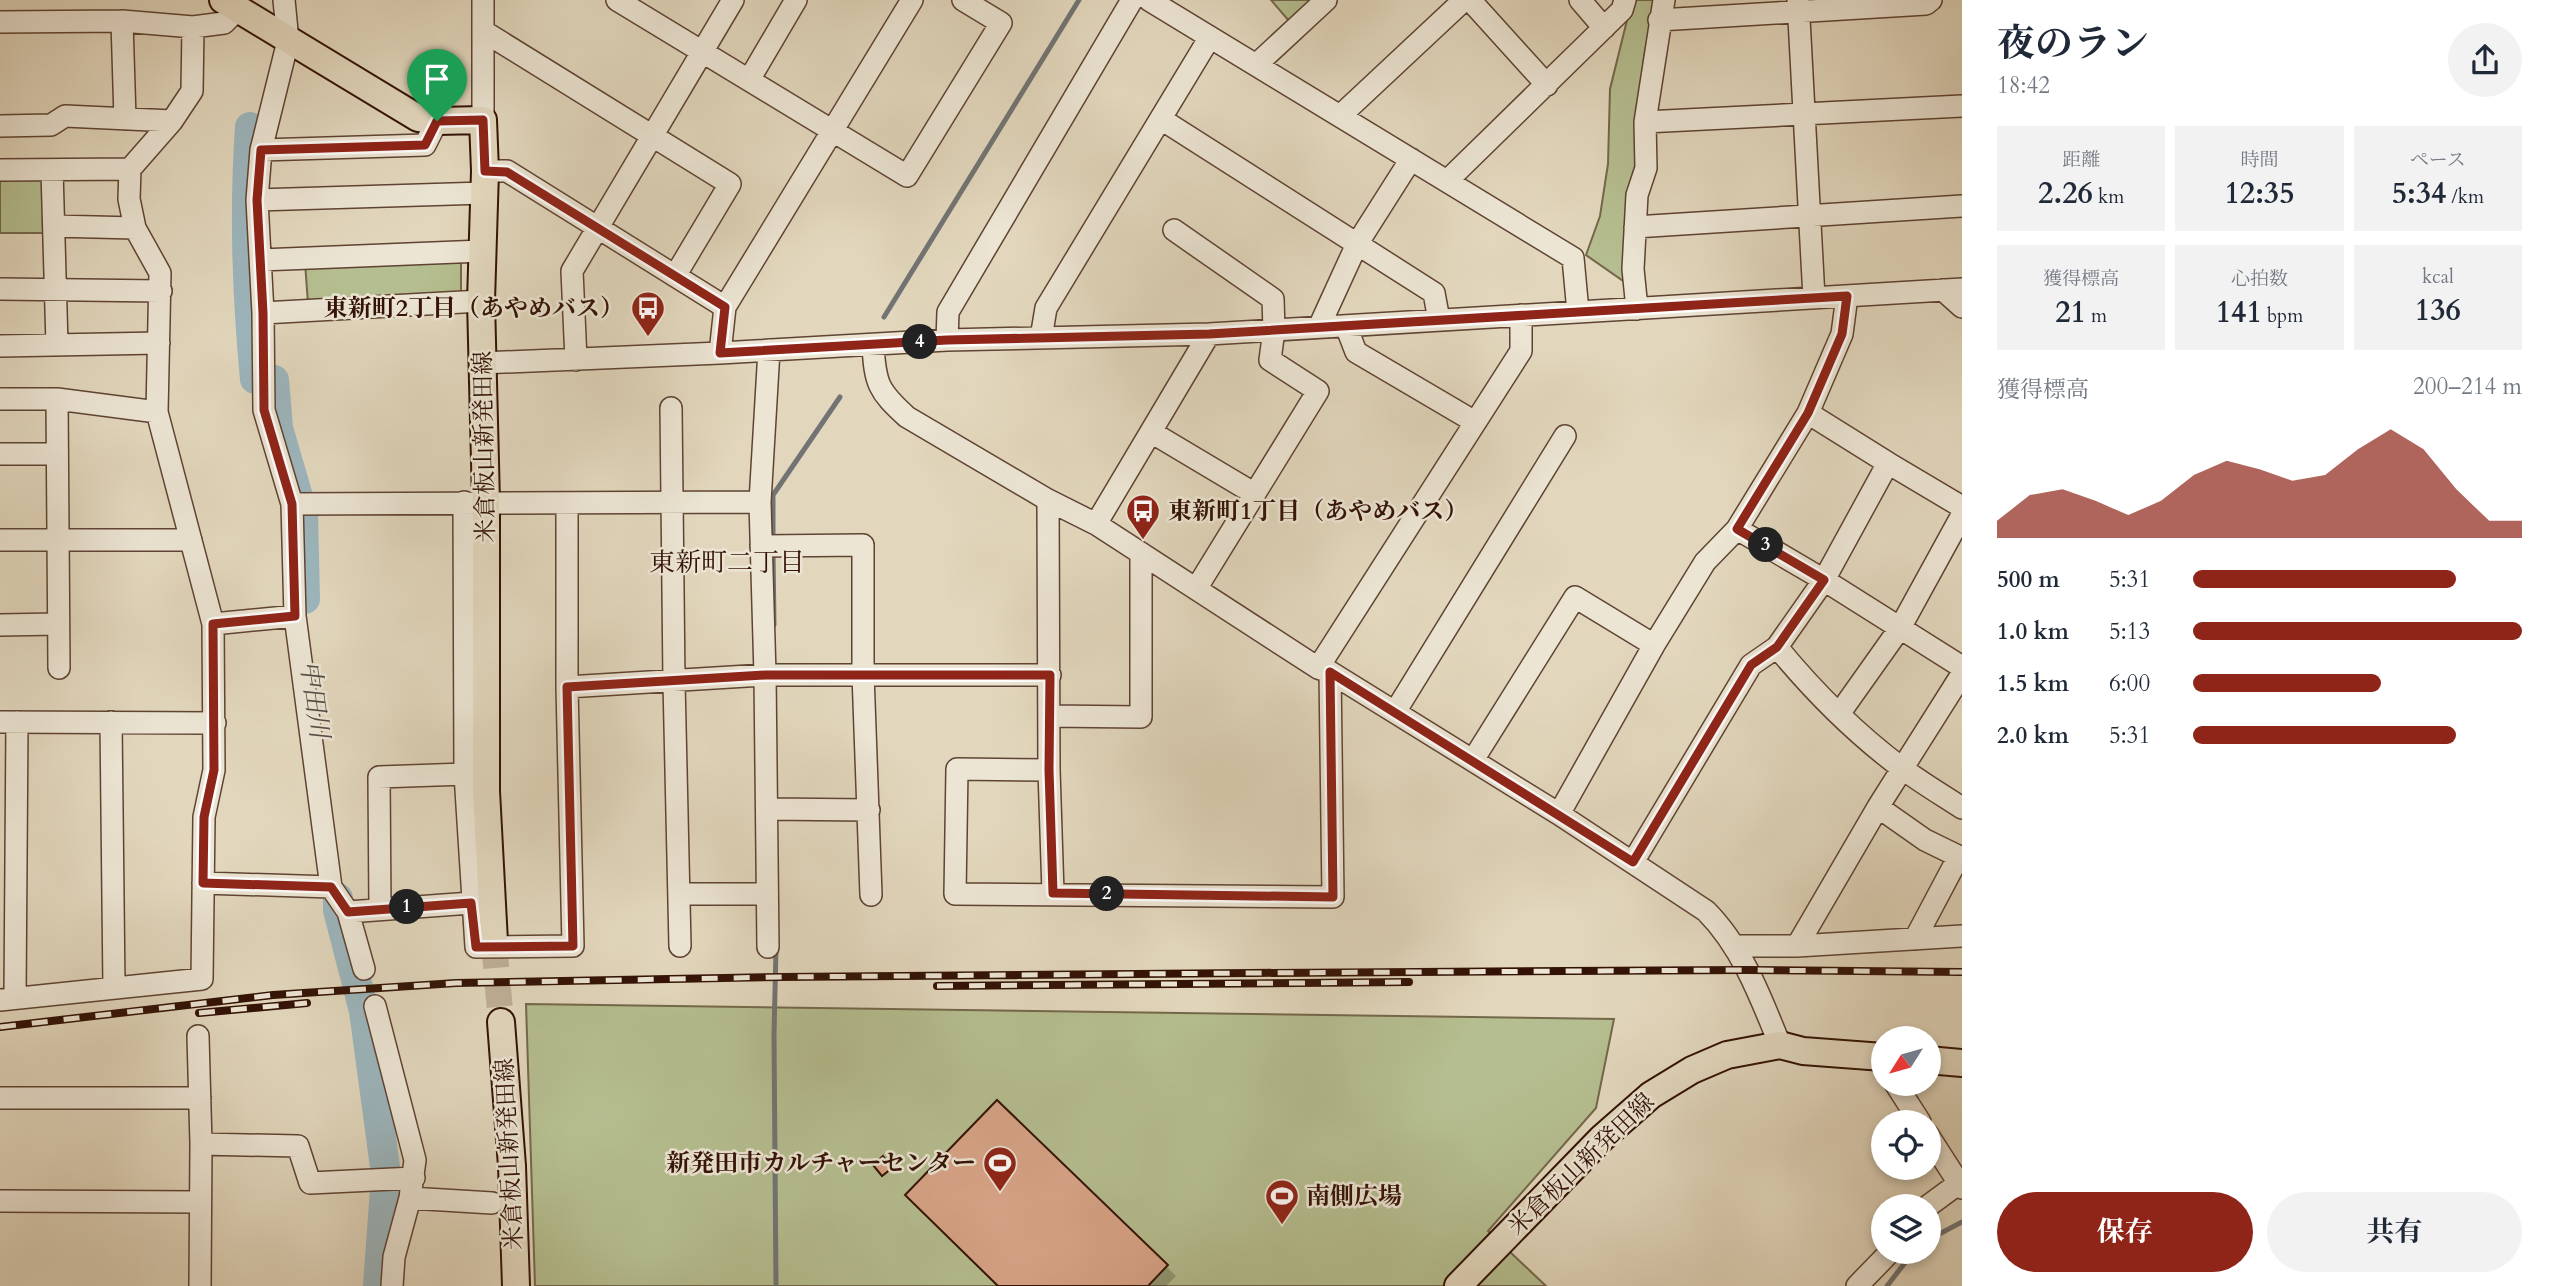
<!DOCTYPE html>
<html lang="ja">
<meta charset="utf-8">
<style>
body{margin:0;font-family:Cardo,"Noto Serif JP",serif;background:#f2f2f3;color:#1f2937;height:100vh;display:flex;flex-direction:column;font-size:26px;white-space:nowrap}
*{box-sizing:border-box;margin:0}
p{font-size:23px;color:#747a83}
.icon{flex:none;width:38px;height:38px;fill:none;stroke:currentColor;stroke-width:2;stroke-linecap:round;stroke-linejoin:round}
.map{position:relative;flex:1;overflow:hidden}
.panel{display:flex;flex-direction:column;background:#fff;width:595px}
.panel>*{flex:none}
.needle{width:46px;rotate:233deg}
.buttons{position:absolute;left:1871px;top:1026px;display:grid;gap:14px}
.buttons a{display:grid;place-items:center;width:70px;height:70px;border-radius:50%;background:#fff;box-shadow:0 4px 10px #0003;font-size:35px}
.pin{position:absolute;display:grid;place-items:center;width:60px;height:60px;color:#fff;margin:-72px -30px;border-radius:50% 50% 50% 0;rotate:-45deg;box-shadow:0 0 7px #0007}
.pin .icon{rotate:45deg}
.km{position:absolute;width:35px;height:35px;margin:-18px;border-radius:50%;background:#222;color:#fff;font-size:19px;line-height:35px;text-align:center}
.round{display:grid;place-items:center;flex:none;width:74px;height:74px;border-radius:37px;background:#f2f2f3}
.overview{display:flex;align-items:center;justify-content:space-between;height:119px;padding:0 35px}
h1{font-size:38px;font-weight:700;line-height:52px}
.metrics{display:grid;grid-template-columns:repeat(3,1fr);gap:10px;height:119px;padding:7px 35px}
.metrics div{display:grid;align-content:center;border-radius:0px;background:#f2f2f3;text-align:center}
.metrics b{font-size:30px;font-weight:700}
.metrics small{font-size:19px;font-weight:400}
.metrics p{font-size:19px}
.chart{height:196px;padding:14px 35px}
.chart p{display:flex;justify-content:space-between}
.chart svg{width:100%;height:126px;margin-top:7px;fill:#8f2418;opacity:.7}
.action{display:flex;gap:14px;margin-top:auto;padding:14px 35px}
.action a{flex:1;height:80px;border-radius:42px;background:#8f2418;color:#fff;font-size:28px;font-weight:700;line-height:80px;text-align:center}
.action a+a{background:#f2f2f3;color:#1f2937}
ul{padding:0 35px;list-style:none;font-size:23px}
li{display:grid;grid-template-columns:112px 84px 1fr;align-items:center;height:52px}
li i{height:18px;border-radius:9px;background:#8f2418}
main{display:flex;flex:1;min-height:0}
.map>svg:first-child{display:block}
.green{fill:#b5be90;stroke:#74684a;stroke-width:2}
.shadow{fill:#0003}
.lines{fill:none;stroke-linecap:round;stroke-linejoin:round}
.stream{stroke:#727474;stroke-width:5}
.river{stroke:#9cb6be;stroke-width:30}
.building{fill:#d8a488;stroke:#331205;stroke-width:2}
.major-tunnel{stroke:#bfb098;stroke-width:26;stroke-dasharray:26 13;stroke-linecap:butt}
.minor-casing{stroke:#5f4333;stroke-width:24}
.major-casing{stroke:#331205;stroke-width:30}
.minor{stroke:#ece5d4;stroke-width:21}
.major{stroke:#e2d7bd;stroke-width:26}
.rail-casing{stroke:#331205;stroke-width:8}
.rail{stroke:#ece5d4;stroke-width:5;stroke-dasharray:16;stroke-linecap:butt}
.route-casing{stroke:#fff;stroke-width:14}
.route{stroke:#8f2418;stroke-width:9}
.labels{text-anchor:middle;stroke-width:5;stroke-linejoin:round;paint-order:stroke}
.poi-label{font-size:24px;font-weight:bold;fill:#331205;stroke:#ece5d4;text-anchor:end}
.street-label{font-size:24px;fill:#331205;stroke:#ece5d4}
.neighbourhood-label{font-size:26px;fill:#331205;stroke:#ece5d4}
.water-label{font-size:26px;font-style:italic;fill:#584b46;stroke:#ece5d4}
</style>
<main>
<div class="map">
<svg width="1962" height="1286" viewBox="0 0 1962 1286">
<rect width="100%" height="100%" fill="#e2d7bd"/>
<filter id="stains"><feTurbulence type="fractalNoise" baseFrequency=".00286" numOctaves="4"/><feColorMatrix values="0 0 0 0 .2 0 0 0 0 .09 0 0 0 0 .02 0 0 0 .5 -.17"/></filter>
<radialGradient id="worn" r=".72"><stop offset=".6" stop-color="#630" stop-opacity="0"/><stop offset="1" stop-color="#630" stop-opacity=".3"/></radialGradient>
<path class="green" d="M1271 0H1312L1289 21Z
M1632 0H1656L1644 57 1637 159 1630 184 1629 285 1586 255 1600 216 1608 164 1610 89Z
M42 178 44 233H0V179Z
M461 258V295L308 303 305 263Z
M526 1004 1614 1019 1596 1108 1488 1231 1546 1286H535Z"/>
<path class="shadow" d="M997 1102 1176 1276 1166 1286H1001Z"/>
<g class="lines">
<path class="stream" d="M884 317 1079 0
M773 541V495L840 397
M773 550 774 625
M1928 1240 1962 1222
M776 1286 774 1035 776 949
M1887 1286 1914 1251"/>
<path class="river" d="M250 127C244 212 247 295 255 379L274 380 278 428 303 514 305 599
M338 898V910L364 1011 386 1174 378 1286"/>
</g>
<path class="building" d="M997 1100 1168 1265 1148 1286H998L905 1195Z
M883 1156 892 1168 882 1176 873 1165Z"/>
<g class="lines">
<path class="major-tunnel" d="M494 942 501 1022"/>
<g class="minor-casing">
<path id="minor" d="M284 0 288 41 261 150 257 200 263 313 264 410 292 504 295 616 331 887 348 912 364 969
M617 0 907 176 1001 23 963 0
M1149 0 1573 258 1578 312
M1470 0 1547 85
M1580 0 1604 28
M1798 0 1814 298
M1659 20 1926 4 1931 0
M122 21 125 119
M0 22 122 21 193 27 224 23 238 9
M483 31 730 184 675 276
M1256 65 1326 0
M749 80 796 0
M1340 116 1464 0
M1161 119 1434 293 1439 320
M483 120V0
M1645 122 1962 106
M0 126 51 125 65 116 172 121
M261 150 425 145 437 121
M0 170 130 169
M52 170 57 345
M485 171H507L725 307 720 353
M1447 181 1622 10 1625 0
M257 200 484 193
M54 226 135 228
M1635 227 1962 206
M1174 230 1273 299 1274 330 1270 360 1318 391 1196 589
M261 260 482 251
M0 289 161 291
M1943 290 1962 307
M725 307 912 0
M1637 309 1633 269 1637 195 1646 168 1645 122 1664 0
M263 313 481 301
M1346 326 1356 352 1475 422
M1319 327 1357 244 1411 159
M1041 338 1046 308 1210 37
M947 340 948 312 1132 0
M873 345C875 383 878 391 907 417L1048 500 1096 524 1318 668 1330 672 1559 814 1706 911C1742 947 1761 998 1780 1045
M0 346 159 343
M576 360 572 271 733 0
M482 363 720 353 947 340 1209 334 1962 289
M0 399H57L157 412
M57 399 59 668
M671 408 674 682 680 946
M1808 413 1888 463
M1151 432 1255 494
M0 454H57
M1048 500 1049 770 1053 893
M464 502 465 774 476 947 573 946 567 687V503
M292 504 760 502
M1962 507 1888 463 1824 580 1777 647C1814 692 1856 734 1903 769 1922 783 1942 795 1962 808
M1096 524 1209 334
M1737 529 1824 580 1962 667
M0 540H191
M761 546 863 545V674L871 895
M213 624 295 616
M0 625 58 624
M1318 668 1521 351V315
M567 687 765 675H1050
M1395 712 1565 436
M1839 714 1900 628 1962 515
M1049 716 1141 717V553
M0 722 215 723
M111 722 114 988
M1473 760 1575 597 1654 645
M1049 770 957 769 955 894 1333 897 1330 672
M1878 807 1925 840 1962 858
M767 809 869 810
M1559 814 1654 645 1705 562 1737 529 1808 413 1842 334 1847 296
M1633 862 1751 665 1777 647
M203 883 331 887
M680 894H767
M380 909 379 777 465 774
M348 912 471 903
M1915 939 1959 856
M1734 946H1797L1962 936
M1797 946 1878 807 1962 674
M768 947 765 675 760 502 769 350
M15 998 17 722
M0 1000 202 979 204 817 214 770 213 624 157 412 160 273 135 228 129 199 130 169 172 121 192 91 193 27
M375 1006 415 1160 410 1198 394 1257 392 1286
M198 1036 201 1144 200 1286
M1895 1083 1920 1122
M0 1098H200
M1928 1135 1962 1188
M201 1144 298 1146 310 1183 414 1178
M410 1198 492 1203
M0 1201 200 1202
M1928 1206 1962 1181
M1857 1286 1891 1251"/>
</g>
<g class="major-casing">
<path id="major" d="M223 0 418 118 437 121 483 120 485 171 481 301 486 502V791L494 942
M501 1022 512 1166 516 1286
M1928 1060 1962 1063
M1458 1286 1602 1138 1651 1095 1692 1070 1727 1055 1780 1045 1803 1051 1883 1057"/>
</g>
<use href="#minor" class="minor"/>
<use href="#major" class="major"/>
<g class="rail-casing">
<path id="rail" d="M937 986 1409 982
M199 1013 307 1003
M0 1027 273 995 456 983 782 977 1251 973 1746 970 1962 972"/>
</g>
<use href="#rail" class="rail"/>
</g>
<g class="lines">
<g class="route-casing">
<path id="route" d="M483 120 485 171 507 172 725 307 720 353 947 340 1209 334 1847 296 1842 334 1808 413 1737 529 1824 580 1777 647 1751 665 1633 862 1330 672 1333 897 1053 893 1049 770 1050 675H765L567 687 573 946 476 947 471 903 348 912 331 887 203 883 204 817 214 770 213 624 295 616 292 504 264 410 263 313 257 200 261 150 425 145 437 121Z"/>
</g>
<use href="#route" class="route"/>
</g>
<defs>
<g id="bus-pin" transform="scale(1.75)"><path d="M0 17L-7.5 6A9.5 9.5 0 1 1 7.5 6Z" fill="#8f2418" stroke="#ece5d4"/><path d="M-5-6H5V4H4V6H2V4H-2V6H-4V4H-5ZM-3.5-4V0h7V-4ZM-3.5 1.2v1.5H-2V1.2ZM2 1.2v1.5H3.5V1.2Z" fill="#fff"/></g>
<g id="stadium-pin" transform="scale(1.75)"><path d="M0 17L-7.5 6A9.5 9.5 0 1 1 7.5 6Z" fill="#8f2418" stroke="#ece5d4"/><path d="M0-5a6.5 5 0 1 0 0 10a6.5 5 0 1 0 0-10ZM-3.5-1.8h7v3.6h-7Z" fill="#fff"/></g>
</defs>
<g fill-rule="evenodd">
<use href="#bus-pin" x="648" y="308"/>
<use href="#bus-pin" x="1143" y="511"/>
<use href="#stadium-pin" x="1000" y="1163"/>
<use href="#stadium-pin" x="1282" y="1196"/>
</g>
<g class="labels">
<g class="poi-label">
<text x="624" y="316">東新町2丁目（あやめバス）</text>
<text x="1168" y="519" text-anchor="start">東新町1丁目（あやめバス）</text>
<text x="976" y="1171">新発田市カルチャーセンター</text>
<text x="1306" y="1204" text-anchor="start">南側広場</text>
</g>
<g class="street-label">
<text transform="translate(484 447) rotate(-91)" y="8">米倉板山新発田線</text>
<text transform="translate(509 1154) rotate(-93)" y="8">米倉板山新発田線</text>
<text transform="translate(1581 1164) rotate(-44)" y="8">米倉板山新発田線</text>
</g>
<g class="neighbourhood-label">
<text x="727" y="571">東新町二丁目</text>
</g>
<g class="water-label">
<text transform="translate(315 699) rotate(82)" y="9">中田川</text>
</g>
</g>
<rect width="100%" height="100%" filter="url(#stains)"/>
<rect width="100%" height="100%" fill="url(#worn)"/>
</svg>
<div class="buttons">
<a><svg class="needle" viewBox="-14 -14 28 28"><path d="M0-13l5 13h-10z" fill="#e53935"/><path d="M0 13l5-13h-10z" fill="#747a83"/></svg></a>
<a><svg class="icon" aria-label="locate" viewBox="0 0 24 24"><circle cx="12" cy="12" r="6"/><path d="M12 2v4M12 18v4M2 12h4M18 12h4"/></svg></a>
<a><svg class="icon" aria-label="layers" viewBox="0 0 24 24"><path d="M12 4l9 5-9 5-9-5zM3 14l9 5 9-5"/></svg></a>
</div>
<div class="pin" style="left:437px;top:121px;background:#1e9e55"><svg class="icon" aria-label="arrive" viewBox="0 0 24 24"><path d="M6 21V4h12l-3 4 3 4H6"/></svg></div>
<b class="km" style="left:407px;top:907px">1</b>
<b class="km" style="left:1107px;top:894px">2</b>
<b class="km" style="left:1766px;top:545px">3</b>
<b class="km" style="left:920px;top:342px">4</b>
</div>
<section class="panel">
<div class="overview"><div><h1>夜のラン</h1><p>18:42</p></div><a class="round"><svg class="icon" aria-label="share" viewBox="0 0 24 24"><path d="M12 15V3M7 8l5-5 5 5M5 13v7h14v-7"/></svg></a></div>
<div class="metrics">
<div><p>距離</p><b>2.26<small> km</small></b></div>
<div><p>時間</p><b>12:35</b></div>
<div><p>ペース</p><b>5:34<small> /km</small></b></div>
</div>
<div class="metrics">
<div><p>獲得標高</p><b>21<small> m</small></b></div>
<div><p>心拍数</p><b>141<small> bpm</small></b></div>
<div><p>kcal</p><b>136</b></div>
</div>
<div class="chart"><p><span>獲得標高</span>200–214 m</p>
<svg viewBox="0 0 160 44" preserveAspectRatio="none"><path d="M0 44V38L10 29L20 27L30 31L40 36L50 31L60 22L70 17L80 20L90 24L100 22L110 13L120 6L130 13L140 27L150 38L160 38V44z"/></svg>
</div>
<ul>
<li><b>500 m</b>5:31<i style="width:80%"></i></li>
<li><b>1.0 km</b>5:13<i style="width:100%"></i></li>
<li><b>1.5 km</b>6:00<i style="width:57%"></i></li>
<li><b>2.0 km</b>5:31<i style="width:80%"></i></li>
</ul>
<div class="action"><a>保存</a><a>共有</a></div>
</section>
</main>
